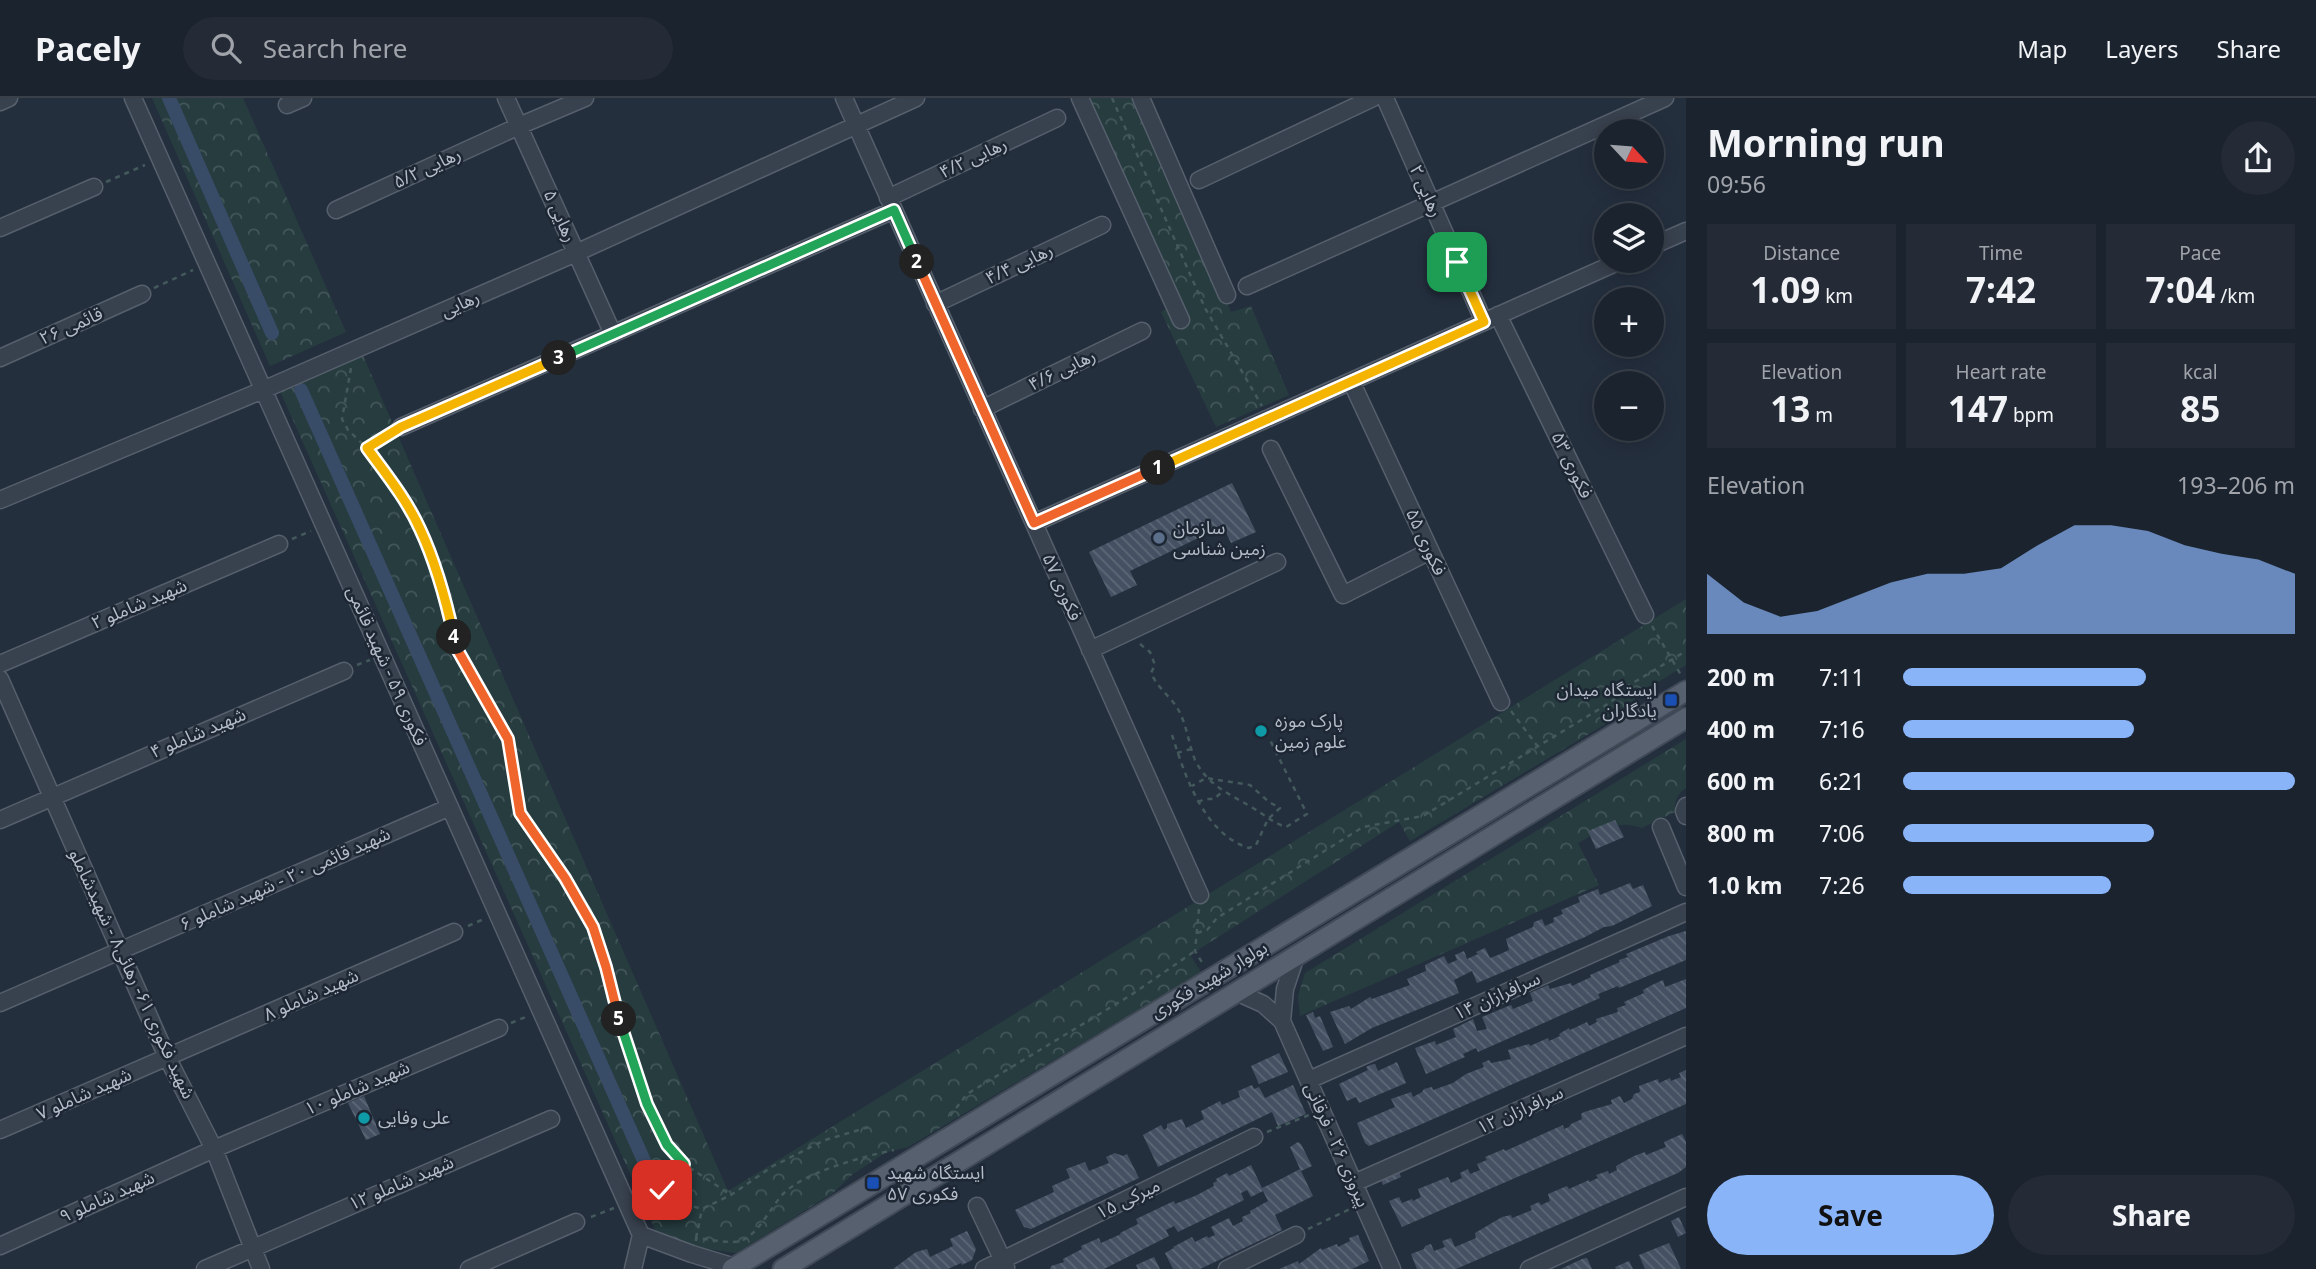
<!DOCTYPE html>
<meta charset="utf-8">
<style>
body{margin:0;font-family:"Noto Sans","Noto Sans Arabic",sans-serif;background:#242b36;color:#f1f3f6;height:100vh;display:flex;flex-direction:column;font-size:26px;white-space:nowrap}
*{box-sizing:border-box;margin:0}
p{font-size:23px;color:#a0a4aa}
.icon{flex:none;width:38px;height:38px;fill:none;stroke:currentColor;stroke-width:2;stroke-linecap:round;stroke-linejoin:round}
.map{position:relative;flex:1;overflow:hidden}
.details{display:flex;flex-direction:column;background:#1b232e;width:630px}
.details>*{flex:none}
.needle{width:46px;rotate:116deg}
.buttons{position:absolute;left:1594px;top:21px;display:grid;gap:14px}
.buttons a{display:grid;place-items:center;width:70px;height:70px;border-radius:50%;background:#1b232e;box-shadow:0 4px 18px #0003,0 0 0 2px #39404a;font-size:35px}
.pin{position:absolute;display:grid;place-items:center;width:60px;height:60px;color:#fff;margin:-30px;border-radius:14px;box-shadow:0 4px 10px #0006}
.km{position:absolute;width:35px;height:35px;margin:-18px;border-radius:50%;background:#222;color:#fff;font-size:19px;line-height:35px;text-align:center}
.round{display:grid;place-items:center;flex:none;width:74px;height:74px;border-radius:37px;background:#242b36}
.headline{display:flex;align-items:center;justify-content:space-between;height:119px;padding:0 21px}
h1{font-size:38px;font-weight:700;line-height:52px}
.stats{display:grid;grid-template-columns:repeat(3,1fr);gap:10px;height:119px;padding:7px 21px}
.stats div{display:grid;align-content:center;border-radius:0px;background:#242b36;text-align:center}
.stats b{font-size:35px;font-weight:700}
.stats small{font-size:19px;font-weight:400}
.stats p{font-size:19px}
.chart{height:196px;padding:14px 21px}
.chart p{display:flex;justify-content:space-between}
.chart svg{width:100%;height:126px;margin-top:7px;fill:#8ab4f8;opacity:.7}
.cta{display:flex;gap:14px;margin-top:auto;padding:14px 21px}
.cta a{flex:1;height:80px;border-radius:42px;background:#8ab4f8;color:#111;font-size:28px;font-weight:700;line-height:80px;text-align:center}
.cta a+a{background:#242b36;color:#f1f3f6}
ul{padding:0 21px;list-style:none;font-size:23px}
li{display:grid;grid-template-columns:112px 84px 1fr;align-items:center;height:52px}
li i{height:18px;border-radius:9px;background:#8ab4f8}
header{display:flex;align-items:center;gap:42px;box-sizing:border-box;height:98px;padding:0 35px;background:#1b232e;border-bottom:2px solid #39404a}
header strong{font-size:33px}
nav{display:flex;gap:38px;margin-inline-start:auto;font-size:24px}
.search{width:490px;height:63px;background:#242b36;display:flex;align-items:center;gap:18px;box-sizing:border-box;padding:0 24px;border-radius:38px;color:#a0a4aa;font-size:26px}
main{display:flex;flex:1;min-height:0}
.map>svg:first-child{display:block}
.park{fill:url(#park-crowns)}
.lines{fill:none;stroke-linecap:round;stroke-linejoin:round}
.canal{stroke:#394c67;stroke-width:14}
.building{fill:url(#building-back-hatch)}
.minor-casing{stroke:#565f6c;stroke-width:19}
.major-casing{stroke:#414a57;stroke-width:23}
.path{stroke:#44595c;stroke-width:2.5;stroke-dasharray:5 5;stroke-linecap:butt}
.minor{stroke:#38414e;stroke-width:16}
.major{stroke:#56606e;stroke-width:19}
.split-1-casing{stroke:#fff;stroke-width:14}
.split-2-casing{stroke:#fff;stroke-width:14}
.split-3-casing{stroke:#fff;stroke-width:14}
.split-4-casing{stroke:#fff;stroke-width:14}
.split-5-casing{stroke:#fff;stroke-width:14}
.split-6-casing{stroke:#fff;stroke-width:14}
.split-1{stroke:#f5b400;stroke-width:9}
.split-2{stroke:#f0652b;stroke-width:9}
.split-3{stroke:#22a559;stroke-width:9}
.split-4{stroke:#f5b400;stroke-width:9}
.split-5{stroke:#f0652b;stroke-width:9}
.split-6{stroke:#22a559;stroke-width:9}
.service-dot{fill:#5c6f8a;stroke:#1d2633;stroke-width:2.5}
.transit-dot{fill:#1a4fb4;stroke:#1d2633;stroke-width:2.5}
.culture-dot{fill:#0f9aa8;stroke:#1d2633;stroke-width:2.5}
.labels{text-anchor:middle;stroke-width:5;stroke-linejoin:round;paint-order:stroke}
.street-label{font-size:18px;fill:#b4bcc9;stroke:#1d2633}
.poi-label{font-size:18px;fill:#b4bcc9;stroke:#1d2633;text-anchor:start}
</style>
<header>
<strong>Pacely</strong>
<div class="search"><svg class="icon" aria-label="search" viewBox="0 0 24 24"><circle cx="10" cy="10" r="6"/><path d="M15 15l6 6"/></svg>Search here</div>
<nav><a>Map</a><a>Layers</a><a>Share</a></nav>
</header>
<main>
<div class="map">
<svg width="1686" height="1171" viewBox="0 0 1686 1171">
<defs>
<pattern id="park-crowns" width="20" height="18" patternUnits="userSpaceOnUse" patternTransform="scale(1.75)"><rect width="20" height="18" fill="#263c3f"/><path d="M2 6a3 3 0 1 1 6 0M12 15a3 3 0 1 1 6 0" fill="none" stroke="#435659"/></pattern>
<pattern id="building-back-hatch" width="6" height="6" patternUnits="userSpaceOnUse" patternTransform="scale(1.75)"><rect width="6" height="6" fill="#455162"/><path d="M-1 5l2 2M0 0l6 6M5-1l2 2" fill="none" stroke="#5d6877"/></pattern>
</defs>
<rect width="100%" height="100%" fill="#242f3e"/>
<path class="park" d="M152 0H243L346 234 270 268Z
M1088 0H1137L1231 214 1251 208 1289 297 1216 329 1161 214 1178 203Z
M361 253 728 1093 1686 501V567L1638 596 1624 615 1410 743 1399 724 1190 857 1201 874 908 1049 887 1054 853 1076 833 1095 736 1155 701 1150 657 1136 280 293Z
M1686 641V690C1677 695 1674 705 1675 714L1642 730C1614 721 1602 732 1578 745L1599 787 1300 918 1298 898 1305 875Z"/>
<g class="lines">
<path class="canal" d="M169 0 272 235
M301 292 649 1074"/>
</g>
<path class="building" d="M1232 385 1256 434 1231 445 1223 428 1130 473 1137 487 1111 499 1089 454Z
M1615 722 1624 739 1596 751 1588 733Z
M1630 785 1633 791 1643 787 1652 808 1612 828 1604 829 1585 839 1477 885 1472 873 1454 882 1459 895 1372 930 1345 946 1330 914 1349 908 1351 911 1370 899 1372 901 1410 887 1407 881 1426 873 1425 867 1444 858 1448 866 1457 862 1455 857 1464 853 1467 861 1478 856 1476 854 1485 850 1490 860 1498 857 1509 852 1506 841 1533 829 1534 824 1542 821 1545 828 1554 824 1553 820 1563 816 1561 812 1580 804 1578 799 1598 791 1600 797Z
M1686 833V862L1619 890 1618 888 1598 896 1600 900 1478 954 1476 950 1463 956 1465 959 1426 976 1415 950 1435 943 1436 947 1456 939 1453 931 1473 921 1477 933 1487 931 1482 919 1511 907 1513 911 1533 903 1530 895 1548 887 1550 891 1571 885 1572 888 1591 879 1590 877 1620 864 1619 862 1628 859 1626 856 1669 838Z
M1686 881V910L1415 1029 1369 1048 1365 1045 1357 1025 1395 1009 1391 1001 1411 994 1413 999 1422 994 1424 991 1432 989 1433 992 1453 985 1466 976 1484 969 1482 965 1489 962 1491 965 1511 961 1508 952 1529 946 1530 948 1548 940 1549 943 1560 938 1559 936 1569 930 1570 932 1587 924 1589 928 1597 924 1596 921 1618 914 1617 910 1626 907 1624 904 1644 895 1643 892 1652 887 1663 882 1665 889Z
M1313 914 1315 920 1320 918 1333 949 1323 953 1306 917Z
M1279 955 1288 974 1259 986 1251 968Z
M1397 964 1406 985 1359 1005 1356 999 1347 1003 1339 986 1368 972 1366 969 1370 967 1375 966 1378 973Z
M1686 972V1006L1402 1129 1389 1103 1399 1099 1402 1105 1412 1101 1413 1103 1421 1099 1418 1091 1448 1079 1451 1085 1462 1080 1460 1075 1468 1071 1470 1076 1480 1072 1477 1066 1487 1062 1485 1059 1504 1051 1505 1053 1512 1050 1563 1027 1564 1031 1569 1029 1571 1026 1582 1021 1581 1016 1584 1014 1612 1006 1611 1002 1620 998 1624 1005 1632 1001 1634 996 1640 994 1639 988 1658 981 1659 985 1670 980 1671 983 1681 979 1679 975Z
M1252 987 1254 991 1259 989 1265 1000 1293 987 1306 1016 1278 1028 1272 1014 1158 1069 1143 1037 1161 1027 1164 1032 1167 1030V1026L1182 1021 1186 1030 1204 1021 1201 1013 1220 1003 1222 1007 1240 999 1238 993Z
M364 998 380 1036 366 1042 348 1005Z
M1682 1036 1686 1044V1069L1678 1075 1456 1171H1417L1411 1156 1424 1151 1425 1148 1431 1146 1434 1153 1445 1149 1442 1143 1451 1140 1455 1149 1476 1140 1475 1135 1502 1119 1511 1117 1512 1120 1532 1112 1530 1108 1539 1104 1541 1107 1550 1103 1548 1096 1567 1088 1569 1091 1589 1082V1084L1598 1080 1596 1077 1608 1073 1609 1076 1617 1072 1616 1068 1634 1058 1645 1054 1646 1057 1666 1049 1664 1044Z
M1298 1044 1301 1046 1312 1068 1301 1073 1313 1098 1275 1117 1282 1132 1200 1171H1173L1165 1155 1174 1150 1173 1149 1192 1139 1195 1144 1207 1138 1208 1140 1215 1137 1211 1129 1229 1120 1233 1128 1243 1123 1242 1119 1251 1115 1250 1113 1268 1103 1263 1093 1251 1099 1247 1092 1241 1095 1244 1102 1178 1134 1174 1128 1166 1132 1169 1138 1104 1171H1050L1051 1168 1061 1165 1064 1164 1063 1161 1082 1151 1081 1148 1099 1140 1101 1145 1121 1136 1120 1135 1138 1126 1136 1121 1174 1103 1175 1106 1195 1098 1214 1088 1213 1085 1217 1083 1216 1081 1227 1075 1229 1078 1251 1067 1262 1090 1281 1081 1300 1071 1290 1049Z
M1115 1055 1123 1058 1127 1056 1139 1080 1031 1131 1024 1129 1015 1112 1054 1094 1052 1088 1070 1080 1066 1071 1085 1064 1089 1073 1109 1065 1106 1059Z
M1397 1068 1401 1079 1383 1087 1379 1076Z
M1679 1119 1686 1135 1678 1139 1671 1123Z
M967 1133 976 1151 972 1162 962 1167 961 1165 948 1171H893L916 1154 927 1151 930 1159 953 1148 950 1141Z
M1358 1137 1369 1163 1352 1171H1279L1298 1163 1299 1166 1321 1150 1322 1152 1337 1146 1338 1149 1350 1143 1349 1140Z
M1669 1145 1681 1171H1645L1639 1157Z
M1154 1159 1160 1171H1138L1136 1167Z
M1587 1160 1592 1171H1561L1582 1161Z
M1629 1163 1633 1171H1616L1615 1169Z"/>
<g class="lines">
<g class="minor-casing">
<path id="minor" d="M133 0 641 1137
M506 0 613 236
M844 0 1200 797
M1080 0 1181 222
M1141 0 1227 197
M1385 0 1484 224
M0 4 9 0
M287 7 303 0
M1199 82 1373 0
M888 100 1057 20
M336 112 519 28 585 0
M0 130 94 89
M1652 148 1686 133
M1247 188 1665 0
M935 206 1102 127
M1498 217 1645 517
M0 260 142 196
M1351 283 1501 604
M982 311 1142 233
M401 329 894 112
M1271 351 1343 497 1430 453
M0 402 263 292 576 155 916 0
M1034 425 1620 163
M1090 552 1277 464
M0 566 279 446
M0 581 167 959 214 1051 261 1171
M1686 708 1684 713 1686 718
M0 722 344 573
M1661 729 1686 789
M1236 894 1263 906 1282 923 1392 1171
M0 905 450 709
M1282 923 1285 891 1296 858
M1309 982 1686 814
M0 1032 454 834
M1354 1085 1686 938
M977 1108 1006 1169
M641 1137 692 1156 735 1169
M0 1148 214 1051 499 930
M205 1171 551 1021
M469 1171 576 1124
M633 1171 641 1137
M984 1171 1254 1039
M1227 1171 1296 1137
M1529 1171 1686 1099"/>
</g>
<g class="major-casing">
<path id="major" d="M732 1171 1686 593
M783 1171 1686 620"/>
</g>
<path class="path" d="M1112 0 1205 210 1262 308
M106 84 145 67
M154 190 193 172
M351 270 342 321 348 332 367 350 396 390 420 430 446 501 457 551 508 641 520 715 565 781 593 829 606 869 626 947 647 1006 667 1047 684 1066 731 1097
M367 350 388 337
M292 441 311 433
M1652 528 1681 577
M1140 546 1150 554 1155 567 1151 575C1158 591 1173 600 1180 615 1187 629 1189 647 1195 662 1208 688 1230 696 1253 710 1265 717 1273 725 1286 729L1307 716 1270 642
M357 567 370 562
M1511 613 1545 658
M1172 637C1185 678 1204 736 1249 750L1256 747 1268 721 1280 710 1269 704 1250 687 1206 680 1192 688
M1177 655 1191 651
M1198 704 1205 701H1214L1222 694
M1199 811 1195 853 1203 866
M468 828 484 821
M1197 835 1207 832 1217 820 1363 729 1423 718 1611 604 1628 588 1686 553
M511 925 528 918
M950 1018 967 996 1131 897 1195 853
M1267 1034 1309 1017
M662 1092 684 1066
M640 1100 662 1092 678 1104 702 1111 731 1097 773 1068 825 1042 869 1029
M591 1119 614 1110
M1308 1131 1350 1111
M696 1140 702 1111
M696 1143V1140C707 1141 730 1146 740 1143 758 1138 771 1108 784 1095 805 1074 865 1058 894 1052"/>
<use href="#minor" class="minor"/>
<use href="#major" class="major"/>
</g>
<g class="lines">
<g class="split-1-casing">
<path id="split-1" d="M1158 370 1484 224 1457 164"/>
</g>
<g class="split-2-casing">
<path id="split-2" d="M917 164 1034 425 1158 370"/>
</g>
<g class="split-3-casing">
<path id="split-3" d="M559 260 894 112 917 164"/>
</g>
<g class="split-4-casing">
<path id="split-4" d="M454 539C446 502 436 465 420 431 407 402 386 376 367 350L401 329 559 260"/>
</g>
<g class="split-5-casing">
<path id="split-5" d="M454 539 457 551 508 641 520 715 565 780 593 829 606 869 619 921"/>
</g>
<g class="split-6-casing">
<path id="split-6" d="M619 921 647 1006 667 1047 684 1066 662 1092"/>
</g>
<use href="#split-1" class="split-1"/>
<use href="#split-2" class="split-2"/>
<use href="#split-3" class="split-3"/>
<use href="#split-4" class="split-4"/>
<use href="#split-5" class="split-5"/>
<use href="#split-6" class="split-6"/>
</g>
<circle class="service-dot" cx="1159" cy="440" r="7"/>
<g class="transit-dot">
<rect x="1664" y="595" width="14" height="14" rx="3.5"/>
<rect x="866" y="1078" width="14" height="14" rx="3.5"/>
</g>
<g class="culture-dot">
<circle cx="1261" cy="633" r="7"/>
<circle cx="364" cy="1020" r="7"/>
</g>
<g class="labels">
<g class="street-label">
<text transform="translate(973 60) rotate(-25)" y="6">رهایی ۴/۲</text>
<text transform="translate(427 70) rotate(-25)" y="6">رهایی ۵/۲</text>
<text transform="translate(1426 93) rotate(66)" y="6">رهایی ۲</text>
<text transform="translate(560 118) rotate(66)" y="6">رهایی ۵</text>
<text transform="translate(1019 166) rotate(-25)" y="6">رهایی ۴/۴</text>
<text transform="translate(460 206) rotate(-24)" y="6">رهایی</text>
<text transform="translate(71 228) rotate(-24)" y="6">قائمی ۲۶</text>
<text transform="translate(1062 272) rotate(-26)" y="6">رهایی ۴/۶</text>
<text transform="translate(1572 367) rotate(64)" y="6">فکوری ۵۳</text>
<text transform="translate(1426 444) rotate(65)" y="6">فکوری ۵۵</text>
<text transform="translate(1062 489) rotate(66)" y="6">فکوری ۵۷</text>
<text transform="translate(139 506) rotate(-23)" y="6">شهید شاملو ۲</text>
<text transform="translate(387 568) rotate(66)" y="6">فکوری ۵۹ - شهید قائمی</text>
<text transform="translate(198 635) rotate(-23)" y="6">شهید شاملو ۴</text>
<text transform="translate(285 781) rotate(-24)" y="6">شهید قائمی ۲۰ - شهید شاملو ۶</text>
<text transform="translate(132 876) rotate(65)" y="6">شهید فکوری ۶۱- رهائی۸ - شهیدشاملو</text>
<text transform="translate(1209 882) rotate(-31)" y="6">بولوار شهید فکوری</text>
<text transform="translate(311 897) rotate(-24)" y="6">شهید شاملو ۸</text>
<text transform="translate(1497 898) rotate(-24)" y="6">سرافرازان ۱۴</text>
<text transform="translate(357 990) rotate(-23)" y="6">شهید شاملو ۱۰</text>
<text transform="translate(84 996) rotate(-24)" y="6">شهید شاملو ۷</text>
<text transform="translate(1520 1012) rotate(-24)" y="6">سرافرازان ۱۲</text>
<text transform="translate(1337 1047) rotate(66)" y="6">پیروزی ۲۶ - فرقانی</text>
<text transform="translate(401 1085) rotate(-23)" y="6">شهید شاملو ۱۲</text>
<text transform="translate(107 1099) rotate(-24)" y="6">شهید شاملو ۹</text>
<text transform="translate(1128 1101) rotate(-26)" y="6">میرکی ۱۵</text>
</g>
<g class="poi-label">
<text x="1173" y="436">سازمان<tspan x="1173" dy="21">زمین شناسی</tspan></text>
<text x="1657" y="598" text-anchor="end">ایستگاه میدان<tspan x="1657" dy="21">یادگاران</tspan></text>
<text x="1275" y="629">پارک موزه<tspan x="1275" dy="21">علوم زمین</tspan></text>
<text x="378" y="1026">علی وفایی</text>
<text x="887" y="1081">ایستگاه شهید<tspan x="887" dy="21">فکوری ۵۷</tspan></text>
</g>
</g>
</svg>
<div class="buttons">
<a><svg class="needle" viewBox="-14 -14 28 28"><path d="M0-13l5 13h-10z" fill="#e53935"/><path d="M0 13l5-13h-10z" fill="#a0a4aa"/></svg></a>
<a><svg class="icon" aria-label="layers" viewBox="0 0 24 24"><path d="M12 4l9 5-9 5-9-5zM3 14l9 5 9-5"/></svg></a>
<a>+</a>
<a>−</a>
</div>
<div class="pin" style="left:1457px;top:164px;background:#1e9e55"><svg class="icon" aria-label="arrive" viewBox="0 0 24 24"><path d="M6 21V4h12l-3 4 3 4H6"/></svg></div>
<div class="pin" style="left:662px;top:1092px;background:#d93025"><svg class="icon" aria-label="check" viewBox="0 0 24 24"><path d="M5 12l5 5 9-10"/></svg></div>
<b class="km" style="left:1158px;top:370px">1</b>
<b class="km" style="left:917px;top:164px">2</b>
<b class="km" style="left:559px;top:260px">3</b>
<b class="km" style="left:454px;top:539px">4</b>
<b class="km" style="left:619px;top:921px">5</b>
</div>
<section class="details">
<div class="headline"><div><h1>Morning run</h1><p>09:56</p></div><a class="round"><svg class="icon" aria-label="share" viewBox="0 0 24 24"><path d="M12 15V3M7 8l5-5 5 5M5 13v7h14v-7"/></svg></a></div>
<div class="stats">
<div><p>Distance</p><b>1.09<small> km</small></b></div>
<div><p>Time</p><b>7:42</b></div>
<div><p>Pace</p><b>7:04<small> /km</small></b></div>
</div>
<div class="stats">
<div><p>Elevation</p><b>13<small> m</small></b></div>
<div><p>Heart rate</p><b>147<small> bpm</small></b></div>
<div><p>kcal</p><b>85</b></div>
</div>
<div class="chart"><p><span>Elevation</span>193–206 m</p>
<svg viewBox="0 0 160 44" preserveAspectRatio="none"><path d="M0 44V23L10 33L20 38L30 36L40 31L50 26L60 23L70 23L80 21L90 13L100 6L110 6L120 8L130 13L140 16L150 18L160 23V44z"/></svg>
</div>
<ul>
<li><b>200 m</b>7:11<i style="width:62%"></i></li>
<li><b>400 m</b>7:16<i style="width:59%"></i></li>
<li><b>600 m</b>6:21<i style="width:100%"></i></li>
<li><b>800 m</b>7:06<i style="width:64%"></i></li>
<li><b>1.0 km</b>7:26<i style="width:53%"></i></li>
</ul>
<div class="cta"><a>Save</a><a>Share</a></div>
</section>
</main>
